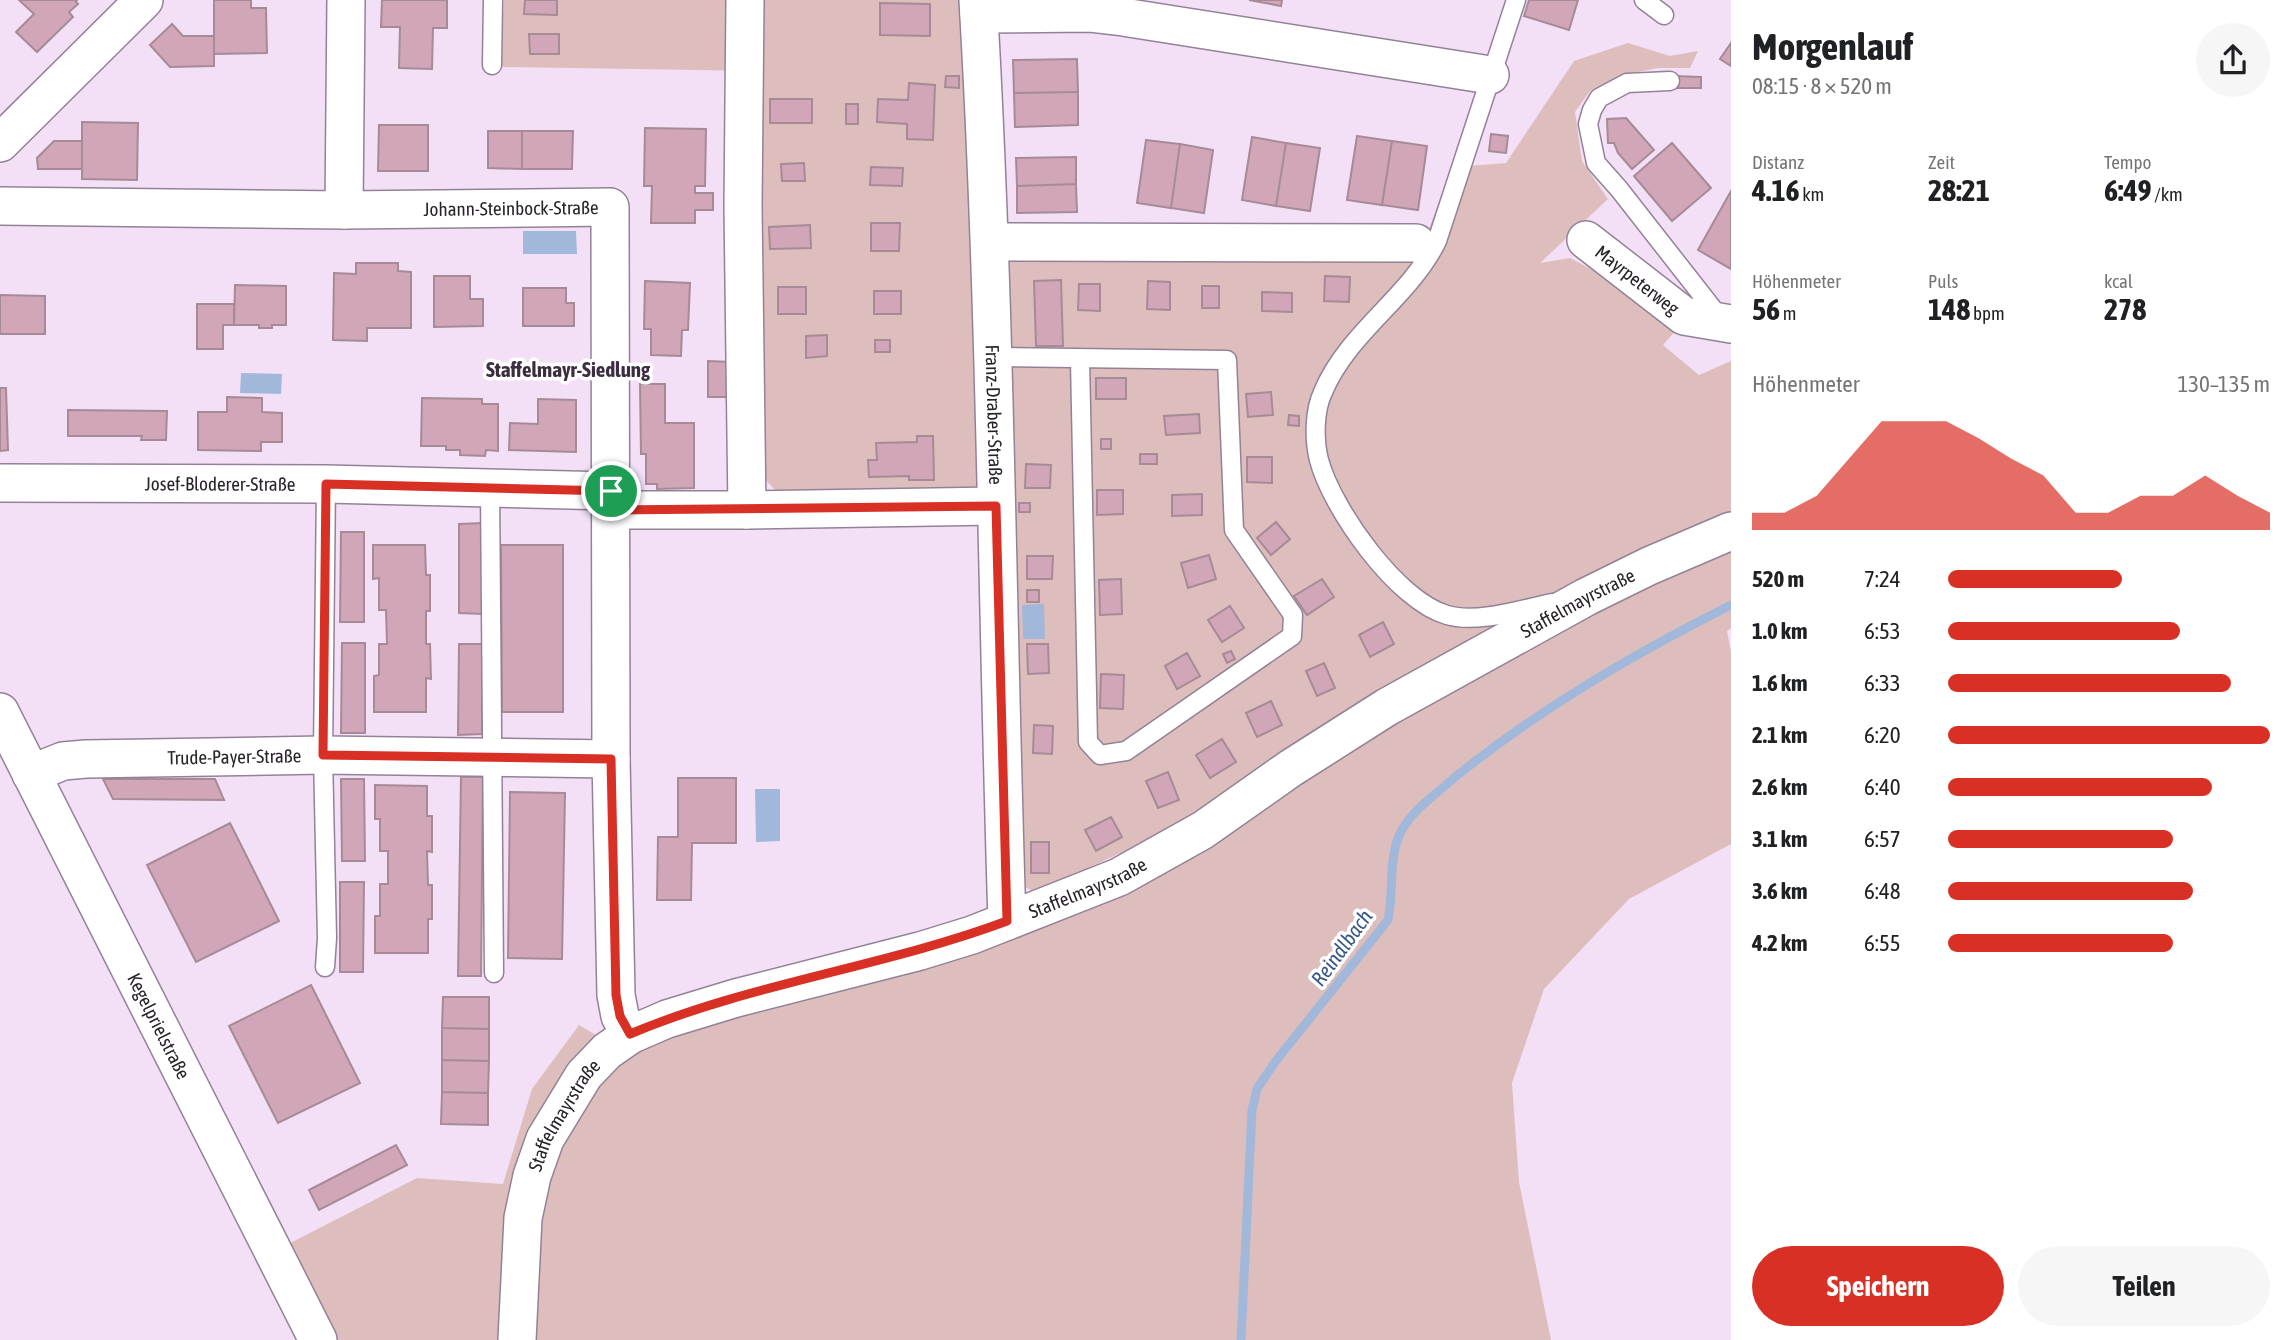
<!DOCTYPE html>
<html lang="de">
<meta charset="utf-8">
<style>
body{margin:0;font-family:"Asap Condensed",sans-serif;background:#f6f6f6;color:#202124;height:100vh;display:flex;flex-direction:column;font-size:26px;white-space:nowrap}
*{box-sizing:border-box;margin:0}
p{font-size:23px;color:#757577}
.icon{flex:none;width:38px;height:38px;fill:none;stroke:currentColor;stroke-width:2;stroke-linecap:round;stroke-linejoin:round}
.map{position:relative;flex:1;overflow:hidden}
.sheet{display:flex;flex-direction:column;background:#fff;width:560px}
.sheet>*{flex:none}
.pin{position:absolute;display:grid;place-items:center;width:60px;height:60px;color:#fff;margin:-30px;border:4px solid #fff;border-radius:50%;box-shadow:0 2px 7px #0007}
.round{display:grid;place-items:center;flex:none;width:74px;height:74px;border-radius:37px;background:#f6f6f6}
.head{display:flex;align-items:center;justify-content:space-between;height:119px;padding:0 21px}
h1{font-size:38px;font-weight:700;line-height:52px}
.metrics{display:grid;grid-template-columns:repeat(3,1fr);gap:10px;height:119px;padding:7px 21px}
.metrics div{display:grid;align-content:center}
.metrics b{font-size:30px;font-weight:700}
.metrics small{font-size:19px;font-weight:400}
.metrics p{font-size:19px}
.chart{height:196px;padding:14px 21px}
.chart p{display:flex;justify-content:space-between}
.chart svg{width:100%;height:126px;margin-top:7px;fill:#d93025;opacity:.7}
.primary-button{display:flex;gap:14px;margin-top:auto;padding:14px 21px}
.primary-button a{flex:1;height:80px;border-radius:42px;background:#d93025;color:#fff;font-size:28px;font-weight:700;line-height:80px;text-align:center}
.primary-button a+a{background:#f6f6f6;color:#202124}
ul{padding:0 21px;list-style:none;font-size:23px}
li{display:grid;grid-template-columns:112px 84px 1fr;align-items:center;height:52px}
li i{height:18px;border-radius:9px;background:#d93025}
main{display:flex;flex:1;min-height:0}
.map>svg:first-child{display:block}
.green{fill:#debebc}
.water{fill:#a1b8da}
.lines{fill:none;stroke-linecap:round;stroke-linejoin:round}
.stream{stroke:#a1b8da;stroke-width:9}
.building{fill:#d1a6b9;stroke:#a68b96;stroke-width:2}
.lane-casing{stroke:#938297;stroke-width:21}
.street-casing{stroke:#938297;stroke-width:40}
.lane{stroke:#fff;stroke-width:18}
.street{stroke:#fff;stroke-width:37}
.route-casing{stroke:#fff;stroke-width:14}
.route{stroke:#d93025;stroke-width:9}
.labels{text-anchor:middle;stroke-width:7;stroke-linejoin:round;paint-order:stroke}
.street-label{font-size:19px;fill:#29222b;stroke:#fff}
.neighbourhood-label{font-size:21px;font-weight:bold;fill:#3c2e40;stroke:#fff}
.water-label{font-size:21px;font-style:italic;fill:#395887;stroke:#fff}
</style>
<main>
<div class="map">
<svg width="1731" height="1340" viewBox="0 0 1731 1340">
<rect width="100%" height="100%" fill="#f3e0f7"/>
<path class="green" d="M504 0H968L967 71 970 257 1421 251 1454 161 1468 166 1506 163 1574 61 1628 43 1670 56 1698 51 1690 68H1658L1623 75 1590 91 1575 112 1582 161 1608 199 1540 263 1570 258 1610 279 1677 329 1663 345 1699 375 1731 361V628L1727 631 1731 652V844L1629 899 1544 989 1512 1083 1519 1182 1551 1340H299L261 1258 417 1178 503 1184 532 1089 579 1025 625 1052 668 1033 1101 902 1162 874 1190 857 1281 758 1152 838 1036 893 1020 884 1014 494 775 490 765 479 759 71 500 67Z"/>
<path class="water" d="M523 231H576L577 254H523Z
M241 373 282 374 281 394 240 393Z
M1044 604 1045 639H1023L1022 605Z
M755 789H780V841L756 842Z"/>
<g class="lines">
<path class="stream" d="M1241 1340 1252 1110 1257 1089 1275 1062 1388 920C1394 892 1388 863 1399 836 1410 811 1435 795 1454 778 1539 709 1634 654 1731 605"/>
</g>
<path class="building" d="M19 0H77L76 2 78 4 69 12 73 17 37 52 16 32 34 14Z
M214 0H251V8H266L267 53 214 54Z
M382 0H447V28H433L432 69 399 68 400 27H381Z
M525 0H557V15L524 14Z
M1249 0H1282L1281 6Z
M1529 0H1578L1569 30 1524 16Z
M880 3 930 4V36L880 35Z
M172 24 183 36H214V66L170 67 150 45Z
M529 34H559V54H530Z
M1731 43V66L1720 59Z
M1077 59 1078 92 1014 93 1013 60Z
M946 76H959V88L945 87Z
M1674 76 1701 77V88H1673Z
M909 83 935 85 933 140 907 139V124L877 122 878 99 908 100Z
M1078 92V125L1015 127 1014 93Z
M770 99H812V123H770Z
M846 104H858V124H846Z
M1626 118 1654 150 1632 169 1618 153 1614 143H1608L1607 119Z
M82 122 138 123 137 180 82 179Z
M379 125H428V171H378Z
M645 128 706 129 705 186H695V193H713V210H695V223H651L652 186H644Z
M488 131H522V169L488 168Z
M522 131H573L572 169H522Z
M1491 134 1508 136 1506 153 1489 151Z
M1357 136 1392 141 1382 205 1347 200Z
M1252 137 1286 143 1276 206 1242 200Z
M1146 140 1180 144 1171 208 1137 203Z
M54 141H82V169H38L37 158Z
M1392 141 1427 146 1418 210 1382 205Z
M1286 143 1320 148 1310 211 1276 206Z
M1672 143 1711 188 1672 221 1634 176Z
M1180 144 1213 150 1204 213 1171 208Z
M1076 157V184L1017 186 1016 158Z
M804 163 805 181H782L781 164Z
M871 167 903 168 902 186 870 185Z
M1076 184 1077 212 1017 213V186Z
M1731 191V269L1698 250Z
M871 223H900L899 251H871Z
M810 225 811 248 770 249 769 227Z
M356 263H398V271L411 272V328H367V341L333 340 334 273 356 274Z
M434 276H470V299H483V326L434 327Z
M1325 276 1350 277 1349 302 1324 301Z
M1061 280 1063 346H1036L1034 281Z
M645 281 690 283 688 330H682L681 356 651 355V329H644Z
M1148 281 1170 282V310L1147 309Z
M1079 284H1100V311L1078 310Z
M235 285 286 286V325H272V328H259V325H234Z
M1202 286H1219V308H1202Z
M778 287H806V314H778Z
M523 288H566V303H574V326H523Z
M874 291H901V314H874Z
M1262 292 1292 293V312L1262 311Z
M0 295 45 296V334H0Z
M197 304H234V325H223V349H197Z
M827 335V356L806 358V336Z
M875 340H890V352H875Z
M708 361 731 362 730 397H708Z
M1096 378H1126V399H1096Z
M640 384H665V423H694V488L657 489V484H646V454H641Z
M0 388H6L8 450 0 451Z
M1271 392 1273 415 1248 417 1246 394Z
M227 397 262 398V412L282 413V442H261V451L198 450V412H227Z
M422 398 482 399V404H498V451L486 450 485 456 460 455V450H446V446H421Z
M538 399 576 400V452L509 450 510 423 538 424Z
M68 410 167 411 166 440H141L142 436H68Z
M1199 414 1200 433 1166 435 1164 416Z
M1289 415 1299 416V426L1288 425Z
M917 436H933L934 480H909V476L869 477 868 460H877L876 443 917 442Z
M1101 439H1111V449H1101Z
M1140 454H1157V464H1140Z
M1247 457H1272V483L1247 482Z
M1026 464 1051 465 1050 488H1025Z
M1097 490H1123V514L1097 515Z
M1202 494V515L1172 516V495Z
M1019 503H1030V512H1019Z
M1276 522 1290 539 1271 555 1257 538Z
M483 523V614L459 613V524Z
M341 532H364V622H340Z
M373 545H425L426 575H430V611H426V644H430L431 679 426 678V712H374V676L379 675V644H387L386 610H379V578L373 579Z
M501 545H563V712H502Z
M1209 555 1216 579 1188 588 1181 563Z
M1027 556H1053L1052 579H1027Z
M1121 579 1122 614 1100 615 1099 580Z
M1322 579 1334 597 1307 615 1294 596Z
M1027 590H1039V602H1027Z
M1230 606 1244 628 1222 642 1208 620Z
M1383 622 1394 644 1370 657 1359 635Z
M342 643H365V733H341Z
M459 644H482V734L458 735Z
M1027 644H1048L1049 673 1028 674Z
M1231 651 1235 659 1227 663 1223 654Z
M1187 653 1200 676 1177 689 1165 666Z
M1324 663 1335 688 1317 696 1306 671Z
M1101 674 1124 675 1123 709 1100 708Z
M1271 701 1282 725 1257 737 1246 713Z
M1034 725 1053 726 1052 754 1033 753Z
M1222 739 1236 762 1210 778 1196 755Z
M1168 772 1179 800 1158 808 1146 781Z
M461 777H483L481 976H458Z
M678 778H736V843H692L691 900H657L658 837H678Z
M103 779H215L224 800 113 799Z
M341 779H364L365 861H342Z
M375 785 427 786V816H432V852L427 851 428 885H432V919H428V953H375V916H380V884H388V851H380V819H375Z
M510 792 565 793 562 959 508 958Z
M1111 817 1122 837 1096 851 1085 830Z
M230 823 279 921 196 962 147 865Z
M1031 842H1049V873H1031Z
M340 882H364L363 972H340Z
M311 985 360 1083 278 1123 229 1026Z
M443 997H489V1029L442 1028Z
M442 1028 489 1029V1061L442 1060Z
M442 1060 489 1061 488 1093 442 1092Z
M442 1092 488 1093V1125L441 1124Z
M396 1145 407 1165 319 1210 309 1190Z"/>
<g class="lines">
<g class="lane-casing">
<path id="lane" d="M1516 0 1437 241C1409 298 1348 332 1323 392 1314 411 1314 440 1319 460 1332 509 1397 601 1447 615 1477 624 1522 609 1552 603
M1644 0 1664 15
M492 65 493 0
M1670 81 1627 83 1599 98 1592 110 1588 124 1596 163 1619 189 1720 318
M991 357 1227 360 1234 530 1293 615 1292 636 1126 751 1100 755 1088 742 1080 360
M490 488 494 973
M325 967 327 938 323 755 326 484"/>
</g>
<g class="street-casing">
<g id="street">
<path d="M745 0 743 206 747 510 996 506"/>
<path id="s1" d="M978 0C996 307 997 614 1007 921"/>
<path d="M979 14 1089 13 1123 17 1490 75"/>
<path d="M0 143 144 0"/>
<path id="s2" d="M0 206 344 210 610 207 611 759 616 995 620 1016 630 1035"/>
<path d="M344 210 346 0"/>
<path id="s3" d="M1586 240 1684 316 1731 324"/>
<path d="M990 242 1416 243"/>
<path id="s4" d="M0 483 326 484 611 491"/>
<path d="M611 510H747"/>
<path id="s5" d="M0 712 318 1340"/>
<path id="s6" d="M31 774 63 761 86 759 323 755 611 759"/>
<path id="s7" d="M517 1340 523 1218 532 1176 545 1139 584 1075 607 1051 630 1035 667 1019 736 998 920 951 972 935 1119 877 1203 830 1291 768 1387 707 1586 597 1649 566 1731 531"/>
</g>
</g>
<use href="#lane" class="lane"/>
<use href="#street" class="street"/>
</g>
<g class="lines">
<g class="route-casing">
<path id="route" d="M326 484 611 491V510L996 506 1007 921C884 967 751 983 630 1034L620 1016 616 995 611 759 323 755Z"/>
</g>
<use href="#route" class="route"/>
</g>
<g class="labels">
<g class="street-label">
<text dy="7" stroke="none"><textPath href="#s2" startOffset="511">Johann-Steinbock-Straße</textPath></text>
<text dy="7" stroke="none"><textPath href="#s3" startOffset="65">Mayrpeterweg</textPath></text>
<text dy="7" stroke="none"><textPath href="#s1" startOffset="415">Franz-Draber-Straße</textPath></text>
<text dy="7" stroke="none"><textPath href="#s4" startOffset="220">Josef-Bloderer-Straße</textPath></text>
<text dy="7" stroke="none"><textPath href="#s7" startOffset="1390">Staffelmayrstraße</textPath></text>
<text dy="7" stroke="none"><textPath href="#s6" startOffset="206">Trude-Payer-Straße</textPath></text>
<text dy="7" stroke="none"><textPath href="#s7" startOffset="822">Staffelmayrstraße</textPath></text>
<text dy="7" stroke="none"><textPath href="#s5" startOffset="352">Kegelprielstraße</textPath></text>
<text dy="7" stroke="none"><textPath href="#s7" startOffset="234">Staffelmayrstraße</textPath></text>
</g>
<g class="neighbourhood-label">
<text x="568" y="377">Staffelmayr-Siedlung</text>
</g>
<g class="water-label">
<text transform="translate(1342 948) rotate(-54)" y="7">Reindlbach</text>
</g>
</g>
</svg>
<div class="pin" style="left:611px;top:491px;background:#1e9e55"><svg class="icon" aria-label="arrive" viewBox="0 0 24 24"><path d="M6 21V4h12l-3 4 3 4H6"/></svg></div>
</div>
<section class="sheet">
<div class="head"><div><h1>Morgenlauf</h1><p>08:15 · 8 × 520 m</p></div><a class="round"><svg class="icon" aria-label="share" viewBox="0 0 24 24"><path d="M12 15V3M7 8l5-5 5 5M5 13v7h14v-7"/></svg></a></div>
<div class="metrics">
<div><p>Distanz</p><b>4.16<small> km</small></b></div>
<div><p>Zeit</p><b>28:21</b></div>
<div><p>Tempo</p><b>6:49<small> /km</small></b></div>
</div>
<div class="metrics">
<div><p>Höhenmeter</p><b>56<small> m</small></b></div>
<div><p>Puls</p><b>148<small> bpm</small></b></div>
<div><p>kcal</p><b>278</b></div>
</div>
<div class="chart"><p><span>Höhenmeter</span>130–135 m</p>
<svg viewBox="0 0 160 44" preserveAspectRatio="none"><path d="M0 44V38L10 38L20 32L30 19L40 6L50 6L60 6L70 12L80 19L90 25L100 38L110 38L120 32L130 32L140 25L150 32L160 38V44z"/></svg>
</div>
<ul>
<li><b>520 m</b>7:24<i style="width:54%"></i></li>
<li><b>1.0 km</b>6:53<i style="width:72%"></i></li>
<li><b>1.6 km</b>6:33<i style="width:88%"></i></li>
<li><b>2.1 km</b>6:20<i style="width:100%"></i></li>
<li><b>2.6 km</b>6:40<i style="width:82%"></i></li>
<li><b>3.1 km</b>6:57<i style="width:70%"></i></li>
<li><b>3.6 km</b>6:48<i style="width:76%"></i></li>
<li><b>4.2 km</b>6:55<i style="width:70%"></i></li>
</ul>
<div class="primary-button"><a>Speichern</a><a>Teilen</a></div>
</section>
</main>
